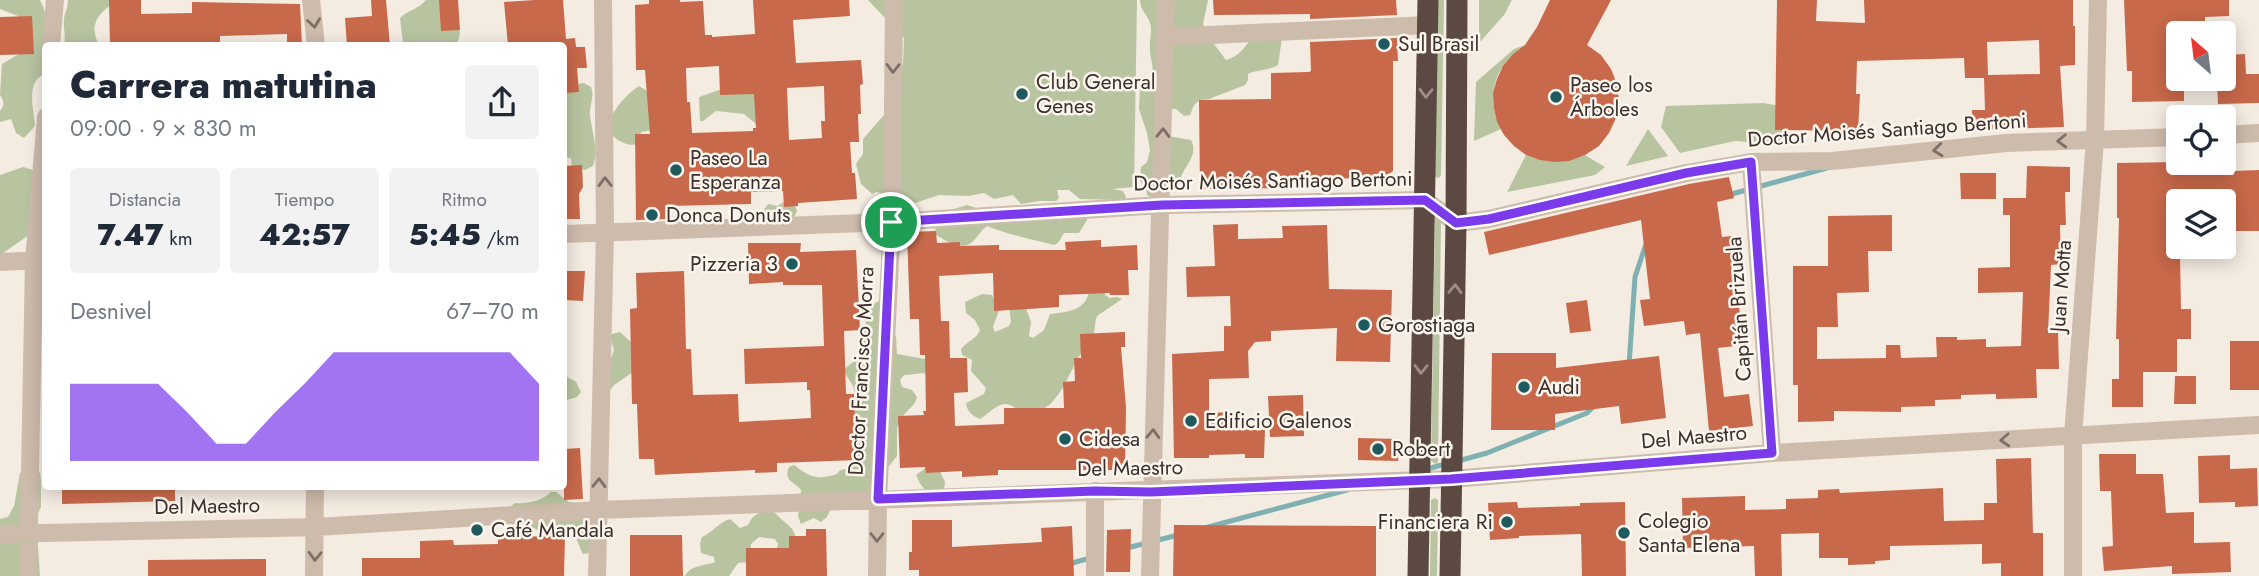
<!DOCTYPE html>
<html lang="es">
<meta charset="utf-8">
<style>
body{margin:0;font-family:Jost,sans-serif;background:#f2f2f3;color:#1f2937;height:100vh;display:flex;flex-direction:column;font-size:26px;white-space:nowrap}
*{box-sizing:border-box;margin:0}
p{font-size:23px;color:#747a83}
.icon{flex:none;width:38px;height:38px;fill:none;stroke:currentColor;stroke-width:2;stroke-linecap:round;stroke-linejoin:round}
.map{position:relative;flex:1;overflow:hidden}
.details{position:absolute;left:42px;top:42px;width:525px;height:448px;display:flex;flex-direction:column;background:#fff;border-radius:7px;box-shadow:0 4px 18px #0003}
.details>*{flex:none}
.needle{width:46px;rotate:332deg}
.buttons{position:absolute;left:2166px;top:21px;display:grid;gap:14px}
.buttons a{display:grid;place-items:center;width:70px;height:70px;border-radius:7px;background:#fff;box-shadow:0 4px 18px #0003;font-size:35px}
.pin{position:absolute;display:grid;place-items:center;width:60px;height:60px;color:#fff;margin:-30px;border:4px solid #fff;border-radius:50%;box-shadow:0 2px 7px #0007}
.round{display:grid;place-items:center;flex:none;width:74px;height:74px;border-radius:7px;background:#f2f2f3}
.overview{display:flex;align-items:center;justify-content:space-between;height:119px;padding:0 28px}
h1{font-size:38px;font-weight:800;line-height:52px}
.metrics{display:grid;grid-template-columns:repeat(3,1fr);gap:10px;height:119px;padding:7px 28px}
.metrics div{display:grid;align-content:center;border-radius:7px;background:#f2f2f3;text-align:center}
.metrics b{font-size:30px;font-weight:800}
.metrics small{font-size:19px;font-weight:400}
.metrics p{font-size:19px}
.chart{height:196px;padding:14px 28px}
.chart p{display:flex;justify-content:space-between}
.chart svg{width:100%;height:126px;margin-top:7px;fill:#7c3aed;opacity:.7}
.map>svg:first-child{display:block}
.green{fill:#b8c4a0}
.lines{fill:none;stroke-linecap:round;stroke-linejoin:round}
.stream{stroke:#7fb0b2;stroke-width:5}
.building{fill:#c8694b;fill-rule:evenodd}
.minor{stroke:#cdbbac;stroke-width:18}
.highway{stroke:#5c4a42;stroke-width:21}
.oneway{stroke:#7d6f65}
.oneway2{stroke:#9c8e87}
.route-casing{stroke:#fff;stroke-width:14}
.route{stroke:#7c3aed;stroke-width:9}
.poi-dot{fill:#1f5a5e;stroke:#fbf5ee;stroke-width:2.5}
.labels{text-anchor:middle;stroke-width:5;stroke-linejoin:round;paint-order:stroke}
.poi-label{font-size:21px;fill:#3b302b;stroke:#fbf5ee;text-anchor:start}
.street-label{font-size:21px;fill:#3b302b;stroke:#fbf5ee}
</style>
<div class="map">
<svg width="2259" height="576" viewBox="0 0 2259 576">
<rect width="100%" height="100%" fill="#f4ebe1"/>
<path class="green" d="M0 0H40C55 29 40 46 42 75 26 85 34 110 35 126L24 138 16 133 11 119 0 122V111C5 105 4 101 0 95L2 64 24 51V22L18 16 0 9Z
M68 0H111V5C95 16 90 28 99 45H64C66 36 63 28 64 19 65 12 68 8 68 0Z
M426 0H441L458 23 460 33 457 45 400 46 403 43 400 18C408 10 419 9 426 0Z
M868 0H1137L1134 187 1112 189 1123 191 1126 197 1124 200 1080 199 1069 190H1057L1059 198 1056 201H1039L1021 204 1013 195 994 199 984 193 968 196 939 195 915 203 902 197 876 192 872 194 861 184 856 164 863 154V139L884 115 885 87 898 82 903 64 904 38Z
M1140 0H1208L1203 24 1211 40 1226 60C1240 56 1245 47 1253 36L1282 38 1278 65C1268 71 1254 70 1248 74V80L1245 85 1209 99 1200 100 1194 105 1190 115 1184 116 1176 109H1168V136L1191 140C1199 155 1185 165 1180 179L1164 184 1153 198 1147 195 1146 187 1140 181 1141 167 1147 162 1150 150 1147 133 1139 109 1140 88C1162 67 1148 66 1150 42 1151 34 1152 27 1149 20 1145 13 1140 8 1140 0Z
M1437 0H1444L1441 175 1439 178 1435 177Z
M1479 0H1512L1504 15 1479 43Z
M1525 45C1518 52 1510 58 1504 65 1490 82 1491 110 1501 129L1474 141 1476 82 1514 49Z
M584 83 591 87C595 98 589 105 590 115 592 133 599 149 593 166L585 170 572 167 571 158 564 157V92L574 85Z
M639 86 647 91 654 130 641 132 638 144C630 146 625 144 618 140 595 126 625 95 639 86Z
M747 89 762 95 769 116 756 124 744 114 716 111 703 121H700L699 97 719 90 733 93Z
M1763 103 1803 110 1777 144 1735 141 1680 153 1661 127 1666 106Z
M1648 129 1668 156 1626 166Z
M1526 155C1547 163 1563 163 1585 155L1605 167 1595 175 1507 192Z
M23 167 33 170 29 235 0 255V175Z
M786 201 795 206 797 211 794 217 787 219 777 213 767 216 763 212 768 204 777 206Z
M967 205 988 212 1083 213 1087 220 1079 233H1064L1058 243 1054 245C1031 239 1009 235 987 226 981 230 980 234 975 239 964 253 948 242 936 235L935 223 954 209Z
M1435 217 1441 219 1438 462 1436 464 1431 461Z
M1104 289 1105 295 1110 298 1117 297 1122 299 1097 316C1095 322 1095 327 1094 332 1093 340 1084 349 1080 355 1069 373 1060 403 1039 411 1033 413 1024 411 1018 411 1003 395 994 410 980 419 973 416 967 412 966 403L984 394 986 388 971 371 972 360 962 355 961 349C967 341 977 339 980 330L975 320 966 313 965 302 982 294 992 295 999 310 993 327 995 332 1009 326 1011 321 1009 307 1023 300 1031 322 1029 336 1033 338 1044 330 1050 314C1067 312 1085 311 1089 292Z
M879 301 888 326 896 336 897 354 925 359 927 361 928 370 925 373 904 375 900 380 902 387 912 390 917 397 915 403 901 418 897 428V456L886 470 879 489 831 508 827 517 821 522 814 518 801 524 798 516 801 490C794 481 783 481 789 467L794 465C811 478 817 480 837 474L839 471 850 467 855 459 859 445C850 427 858 407 854 389 852 381 845 377 844 369L861 356 865 325 871 305Z
M620 332 633 344V372L614 385 608 393 609 364 614 350 610 337 612 334Z
M564 375 576 382 581 392 577 397 564 401Z
M931 464 938 467 945 482 944 489C925 491 924 493 916 475Z
M34 467 40 473 41 482V507L36 518 40 576H0V519L8 517 14 506 20 473Z
M551 492H556L569 502 580 503 590 520 589 531 592 548 589 553 583 554C575 538 576 525 554 531L550 535 551 541 540 537 538 531 534 528 522 527 510 507 515 503C527 504 542 501 551 492Z
M1435 498 1438 500 1437 576H1430L1431 500Z
M774 512C792 531 796 524 797 553L775 555 778 544 775 539 759 537 751 544 748 562 738 563 729 576H685C690 565 705 566 715 562L714 557 701 553 700 543 702 537C713 532 719 522 730 519L740 528 748 525C755 511 760 513 774 512Z"/>
<g class="lines">
<path class="stream" d="M1728 195 1827 168
M1629 365 1635 277 1646 244
M1458 461 1487 453 1587 413 1594 406
M1424 470 1445 464
M1208 527 1347 490
M1127 548 1178 535
M1069 564 1090 558"/>
</g>
<path class="building" d="M109 0H141V14L192 13V2L300 4 302 46H287V34L220 36V46H110Z
M371 0H386L390 46H347L345 18 372 16Z
M439 0H458L460 30 441 31Z
M535 0H563L566 39 575 38 576 47H585L587 68H577L579 92 564 93V46H508L504 2Z
M649 0H680V2L703 1 705 35H712V37L755 34 753 0H849L850 16 793 20 796 63 861 60 863 84 860 85 861 114H858L859 142H850L852 173H855L857 199 798 203V206L784 207 783 191 751 192V204L667 206V219L636 220 635 134H650L645 70H636L635 5 649 4ZM719 66 720 95 754 94 756 128H753V131L692 133 690 102H687L686 68ZM824 86 825 121H821L822 138 789 140 787 88Z
M1213 0H1396L1397 15 1310 19V14L1214 15Z
M1550 0H1611L1587 45 1601 55 1611 69 1617 84 1619 101 1616 118 1609 133 1599 146 1585 155 1569 161 1554 162 1540 160 1526 155 1514 146 1504 135 1497 122 1494 108 1493 93 1497 79 1503 66 1513 54 1525 45 1537 27Z
M1777 0H1817L1816 21 1865 23 1864 0H2073V26H2075V65L2060 66 2064 127 1973 130 1972 110H1985L1984 78H1965L1964 58 1857 61 1856 94H1860L1858 131 1775 130ZM2039 40 2040 74 1988 75 1987 42Z
M2124 0H2229V16L2205 17V21L2179 22V79H2184V101L2132 102V71H2127Z
M32 16 34 54 0 55V17Z
M1397 38 1398 61H1393V171L1383 178 1290 179 1291 188 1200 189 1199 100 1271 99V73L1309 72 1311 71 1310 42Z
M2245 54 2246 74H2259V103L2218 104 2217 79H2224V55Z
M2179 162 2190 163V175H2234V171L2259 170V231H2234V216L2224 217V201H2179L2181 309H2191V339H2177V372H2143V407H2112V379H2119V339H2116L2119 218H2117V163Z
M582 165 583 187 579 194 580 219H564V166Z
M2027 166 2070 167V192H2065L2066 225H2060L2061 264 2051 265 2048 333H2058L2059 369H2036L2037 398 1996 399V394L1961 395V399L1935 400V406L1901 407V412L1834 411V421L1798 422V385H1793V266H1828V216L1892 215V251H1868L1869 292 1837 293 1838 327H1817V359L1886 358V345H1900L1901 358 1937 357 1936 337H1957V340L1986 339V347L2021 346 2023 292 1978 293V268L2010 267V215H2003V198H2026Z
M1960 173H1996V199H1961Z
M1729 177 1734 198 1717 202 1722 237 1732 236 1743 345 1718 348 1724 397 1749 394 1753 426 1709 431 1700 333 1686 335 1684 321 1644 326 1640 300 1650 299 1641 220 1489 255 1484 232 1689 184Z
M1238 224V239L1283 238 1282 226 1327 225 1329 289 1392 290 1390 362 1336 361 1337 328 1271 331V341L1255 342 1248 351 1249 378 1209 379V413L1231 412V429L1265 430 1264 458H1245V454L1209 455V458H1174L1172 354 1224 351V326H1231L1230 296 1187 297 1186 267 1215 266 1213 225Z
M936 231 937 243 960 242V246L999 245V250H1066L1065 242 1101 240V247L1137 245 1138 270H1128L1129 295H1110V293L1059 295V307L994 311 993 273 939 276 941 321H949L950 358H967L968 392 954 393 955 426 1004 424V408H1064L1063 382 1075 381 1074 358H1081L1080 334 1125 332V347H1121L1126 408 1125 470H998V475L962 477V471L926 473 925 467 900 468 898 416 924 415 923 411H926L925 355H920L919 319H910L907 232Z
M748 243H801L800 252 856 250 860 330 844 331 846 394H854L857 460 777 463V472L755 473V470L655 475 654 459H639L637 404H632L630 309 637 308 636 273 684 271 686 349H691L693 395 738 394 739 422 811 418 810 390H807V382L745 384 744 349 824 346 822 285H783V282L749 284Z
M564 271H585L583 301 564 300Z
M1587 300 1591 331 1570 333 1566 303Z
M2230 341H2259V390H2230Z
M1492 353H1556V368L1659 356 1666 418 1621 424 1619 406 1555 414V430H1491Z
M2175 376H2196V404H2174Z
M1303 395 1304 436 1270 437 1268 396Z
M1358 438 1399 439 1398 461 1358 460Z
M580 448 583 499 564 500V449Z
M2099 454H2136V474H2163L2166 513 2194 512V543L2230 542 2231 572 2172 574V566L2104 571 2102 547 2113 546 2111 491H2100Z
M2230 455V469L2257 468 2258 506 2235 507V502L2199 503 2198 456Z
M2031 458 2033 533H2043V576H2001V563L1982 564V544L1890 546V560L1875 561V564L1848 565V558H1819V533L1781 534 1782 576H1755L1754 546 1683 548 1682 498 1745 496V510L1786 509V499L1818 498V490L1839 489 1840 493 1943 488 1944 521 1984 520V503H1997L1996 459Z
M62 486H175V501L62 504Z
M1517 502 1518 508 1580 506V503L1625 502 1626 576H1582L1581 534 1519 536V538L1490 540 1488 503Z
M912 520H952V547L1042 542 1041 528 1072 526 1074 576H919V570H909V552H912Z
M1174 525 1376 526V576H1173Z
M806 529H826L827 576H746V548H789V536H806Z
M1131 529 1130 572H1106L1107 530Z
M630 535H682L683 576H630Z
M565 536 564 576H362V558H420V541L453 540 454 545 498 544V537Z
M266 559V576H148V560Z"/>
<g class="lines">
<path class="minor" d="M311 0 316 46
M1165 37 1428 25
M51 46 55 0
M2224 135 2259 133
M1751 162 1772 453
M564 234 892 222 1162 205 1425 200 1456 223 1489 219 1686 173 1751 162 1832 161 2006 143 2179 137
M0 262 46 260
M1095 491V576
M0 534 316 527 599 510 1451 479 1772 453 2259 425
M28 576 34 261 46 117
M314 576 315 486
M597 576 605 232 603 0
M877 576 878 499 892 222 894 0
M1150 576 1166 0
M2073 576V436L2095 140 2098 0"/>
<path class="highway" d="M1418 576 1428 0
M1450 576 1456 223 1457 0"/>
</g>
<defs><path id="oneway-chevron" d="M-2-3.5L2.5 0L-2 3.5" fill="none" stroke-width="1.6" stroke-linecap="round" stroke-linejoin="round" transform="scale(1.75)"/></defs>
<g class="oneway">
<use href="#oneway-chevron" transform="translate(314 23) rotate(82)"/>
<use href="#oneway-chevron" transform="translate(893 68) rotate(91)"/>
<use href="#oneway-chevron" transform="translate(1163 133) rotate(-89)"/>
<use href="#oneway-chevron" transform="translate(2062 141) rotate(178)"/>
<use href="#oneway-chevron" transform="translate(1938 150) rotate(174)"/>
<use href="#oneway-chevron" transform="translate(605 182) rotate(-91)"/>
<use href="#oneway-chevron" transform="translate(1153 434) rotate(-88)"/>
<use href="#oneway-chevron" transform="translate(2005 440) rotate(177)"/>
<use href="#oneway-chevron" transform="translate(599 483) rotate(-89)"/>
<use href="#oneway-chevron" transform="translate(877 537) rotate(90)"/>
<use href="#oneway-chevron" transform="translate(315 556) rotate(92)"/>
</g>
<g class="oneway2">
<use href="#oneway-chevron" transform="translate(1426 93) rotate(91)"/>
<use href="#oneway-chevron" transform="translate(1455 289) rotate(-89)"/>
<use href="#oneway-chevron" transform="translate(1421 369) rotate(91)"/>
</g>
<g class="lines">
<g class="route-casing">
<path id="route" d="M1751 162 1772 453 1451 479 1151 492 1095 491 878 499 891 222 1162 205 1425 200 1456 223 1489 219 1686 173Z"/>
</g>
<use href="#route" class="route"/>
</g>
<g class="poi-dot">
<circle cx="1384" cy="44" r="7"/>
<circle cx="1022" cy="94" r="7"/>
<circle cx="1556" cy="97" r="7"/>
<circle cx="676" cy="170" r="7"/>
<circle cx="652" cy="215" r="7"/>
<circle cx="792" cy="264" r="7"/>
<circle cx="1364" cy="325" r="7"/>
<circle cx="1524" cy="387" r="7"/>
<circle cx="1191" cy="421" r="7"/>
<circle cx="1065" cy="439" r="7"/>
<circle cx="1378" cy="449" r="7"/>
<circle cx="1507" cy="522" r="7"/>
<circle cx="477" cy="530" r="7"/>
<circle cx="1624" cy="533" r="7"/>
</g>
<g class="labels">
<g class="poi-label">
<text x="1398" y="51">Sul Brasil</text>
<text x="1036" y="89">Club General<tspan x="1036" dy="24">Genes</tspan></text>
<text x="1570" y="92">Paseo los<tspan x="1570" dy="24">Árboles</tspan></text>
<text x="690" y="165">Paseo La<tspan x="690" dy="24">Esperanza</tspan></text>
<text x="666" y="222">Donca Donuts</text>
<text x="778" y="271" text-anchor="end">Pizzeria 3</text>
<text x="1378" y="332">Gorostiaga</text>
<text x="1538" y="394">Audi</text>
<text x="1205" y="428">Edificio Galenos</text>
<text x="1079" y="446">Cidesa</text>
<text x="1392" y="456">Robert</text>
<text x="1638" y="528">Colegio<tspan x="1638" dy="24">Santa Elena</tspan></text>
<text x="1493" y="529" text-anchor="end">Financiera Ri</text>
<text x="491" y="537">Café Mandala</text>
</g>
<g class="street-label">
<text transform="translate(1887 130) rotate(-4)" y="7">Doctor Moisés Santiago Bertoni</text>
<text transform="translate(1273 181) rotate(-1)" y="7">Doctor Moisés Santiago Bertoni</text>
<text transform="translate(2061 286) rotate(-86)" y="7">Juan Motta</text>
<text transform="translate(1739 309) rotate(-94)" y="7">Capitán Brizuela</text>
<text transform="translate(861 371) rotate(-87)" y="7">Doctor Francisco Morra</text>
<text transform="translate(1694 437) rotate(-5)" y="7">Del Maestro</text>
<text transform="translate(1130 468) rotate(-1)" y="7">Del Maestro</text>
<text transform="translate(207 506) rotate(-1)" y="7">Del Maestro</text>
</g>
</g>
</svg>
<div class="buttons">
<a><svg class="needle" viewBox="-14 -14 28 28"><path d="M0-13l5 13h-10z" fill="#e53935"/><path d="M0 13l5-13h-10z" fill="#747a83"/></svg></a>
<a><svg class="icon" aria-label="locate" viewBox="0 0 24 24"><circle cx="12" cy="12" r="6"/><path d="M12 2v4M12 18v4M2 12h4M18 12h4"/></svg></a>
<a><svg class="icon" aria-label="layers" viewBox="0 0 24 24"><path d="M12 4l9 5-9 5-9-5zM3 14l9 5 9-5"/></svg></a>
</div>
<div class="pin" style="left:891px;top:222px;background:#1e9e55"><svg class="icon" aria-label="arrive" viewBox="0 0 24 24"><path d="M6 21V4h12l-3 4 3 4H6"/></svg></div>
<section class="details">
<div class="overview"><div><h1>Carrera matutina</h1><p>09:00 · 9 × 830 m</p></div><a class="round"><svg class="icon" aria-label="share" viewBox="0 0 24 24"><path d="M12 15V3M7 8l5-5 5 5M5 13v7h14v-7"/></svg></a></div>
<div class="metrics">
<div><p>Distancia</p><b>7.47<small> km</small></b></div>
<div><p>Tiempo</p><b>42:57</b></div>
<div><p>Ritmo</p><b>5:45<small> /km</small></b></div>
</div>
<div class="chart"><p><span>Desnivel</span>67–70 m</p>
<svg viewBox="0 0 160 44" preserveAspectRatio="none"><path d="M0 44V17L10 17L20 17L30 17L40 27L50 38L60 38L70 27L80 17L90 6L100 6L110 6L120 6L130 6L140 6L150 6L160 17V44z"/></svg>
</div>
</section>
</div>
